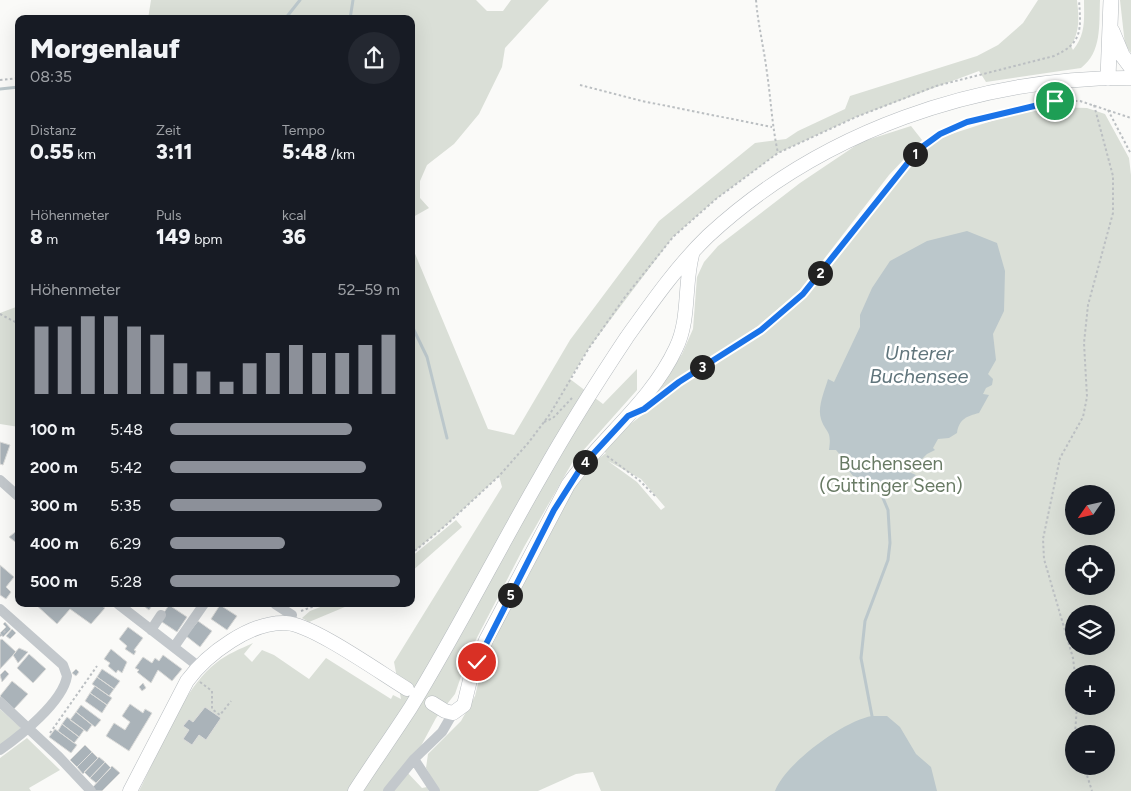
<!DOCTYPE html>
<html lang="de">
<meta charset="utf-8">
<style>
body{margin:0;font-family:Figtree,sans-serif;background:#242831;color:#f1f3f6;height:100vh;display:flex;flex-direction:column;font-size:19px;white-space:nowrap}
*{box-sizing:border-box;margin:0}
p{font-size:16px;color:#9ea1a6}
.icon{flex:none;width:28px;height:28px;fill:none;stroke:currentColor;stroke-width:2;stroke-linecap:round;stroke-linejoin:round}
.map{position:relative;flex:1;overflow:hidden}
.sheet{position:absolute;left:15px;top:15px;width:400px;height:592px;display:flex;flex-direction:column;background:#171b24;border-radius:10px;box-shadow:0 5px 20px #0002}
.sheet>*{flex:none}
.needle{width:32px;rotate:236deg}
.fabs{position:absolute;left:1065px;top:485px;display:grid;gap:10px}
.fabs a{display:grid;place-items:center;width:50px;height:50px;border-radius:50%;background:#171b24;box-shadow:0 5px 20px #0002;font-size:25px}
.pin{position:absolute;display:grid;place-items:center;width:42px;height:42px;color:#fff;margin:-21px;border:2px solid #fff;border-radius:50%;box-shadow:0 1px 5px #0007}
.km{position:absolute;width:25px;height:25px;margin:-12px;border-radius:50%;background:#222;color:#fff;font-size:14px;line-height:25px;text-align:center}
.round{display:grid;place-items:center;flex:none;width:52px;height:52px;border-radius:26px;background:#242831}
.head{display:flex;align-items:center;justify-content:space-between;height:85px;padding:0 15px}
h1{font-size:28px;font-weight:800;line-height:38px}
.metrics{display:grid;grid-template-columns:repeat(3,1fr);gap:8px;height:85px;padding:5px 15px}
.metrics div{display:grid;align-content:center}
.metrics b{font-size:21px;font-weight:800}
.metrics small{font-size:14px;font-weight:400}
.metrics p{font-size:14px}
.chart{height:140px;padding:10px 15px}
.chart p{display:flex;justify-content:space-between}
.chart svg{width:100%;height:90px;margin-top:5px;stroke:#8c9099;stroke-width:6}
ul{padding:0 15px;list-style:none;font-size:16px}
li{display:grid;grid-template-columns:80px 60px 1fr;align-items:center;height:38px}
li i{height:12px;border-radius:6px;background:#8c9099}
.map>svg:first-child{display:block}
.green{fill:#dadfd7;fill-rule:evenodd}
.water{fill:#bbc7cb}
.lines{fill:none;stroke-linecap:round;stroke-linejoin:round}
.stream{stroke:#bbc7cb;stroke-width:3}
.building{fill:#aab3b9;stroke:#dcdcda}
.major-casing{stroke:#b5babe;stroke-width:15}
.highway-casing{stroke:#b4b9bd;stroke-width:16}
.path{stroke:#bbbfc2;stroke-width:2;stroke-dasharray:2.5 2.5;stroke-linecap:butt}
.minor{stroke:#c3c8cc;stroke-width:10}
.major{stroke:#fff;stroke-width:14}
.highway{stroke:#fff;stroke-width:15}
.route-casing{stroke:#fff;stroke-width:10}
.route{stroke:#1a73e8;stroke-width:6}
.labels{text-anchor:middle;stroke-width:5;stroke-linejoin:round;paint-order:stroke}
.park-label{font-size:19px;fill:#687a64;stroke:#fff}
.water-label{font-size:20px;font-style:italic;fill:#60757c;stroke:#fff}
</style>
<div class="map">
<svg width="1131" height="791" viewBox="0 0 1131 791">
<rect width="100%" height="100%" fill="#fafaf8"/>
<path class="green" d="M151 0H476L487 11H503L511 0H549L505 48 502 67 479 114 454 144 427 165 420 181V198L429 208 413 217 411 244 488 429 514 435 570 340 659 221 755 143 786 139 798 131 845 109 850 96 977 56 998 45 1023 23 1038 0H1077C1079 17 1080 31 1071 46L1073 50C1086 34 1084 20 1084 0H1100C1099 25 1102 52 1081 68L986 82 979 71 856 117 778 153 716 199 673 237 589 348 570 379 603 404 637 369V390L572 463 524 547 469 653 455 694 436 718 414 759 405 770 422 788 427 787 429 791H139C158 754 183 688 216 663 227 654 240 649 253 643L244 654 252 662 262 650 274 655 309 679 326 658 391 699 393 695 401 699 394 662 502 487 499 476 445 526 411 554V19H148Z
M1120 0H1131V53L1125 45Z
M1052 107 1087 108 1105 114 1129 158 1131 175V791H601L593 772 576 774 538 791H439L426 768 428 754 461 721 475 696 486 651 567 497 593 463 606 453 602 450 625 428 681 386 762 334 794 308 831 265 911 163 939 138 1004 117ZM608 461 641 479 665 507 661 510 637 482ZM1074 494H1106V526H1074ZM1074 554H1106V586H1074ZM1074 614H1106V646H1074ZM1074 674H1106V706H1074ZM1074 734H1106V766H1074Z
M911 126 922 140 889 175 800 290 758 326 651 399 682 354 693 329 697 277 704 262 718 246 800 183 861 142Z
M16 307 19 308V427L0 424V313Z
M456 520 462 527 411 572V557Z
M328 604H352L309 622 302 618 310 611Z
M0 709 20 727V731L0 747Z
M27 738 60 770 29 788 31 791H0V758Z"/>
<path class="water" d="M967 231 997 243 1005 271 1004 311 993 334 996 360 988 374 993 379 992 385 986 388 983 394 989 395 979 413C967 416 959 419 957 433L949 438 938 439 933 448 935 450 927 454 909 472 916 475 906 483 902 490 891 494 863 490 858 477H854C846 469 844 458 836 450H829C832 429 826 434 821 419 817 407 825 390 828 379L834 382 860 327V315L872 288 890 261 927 241Z
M872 716H887L900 727 916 754 931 767 937 791H775C785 764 843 721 872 716Z"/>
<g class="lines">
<path class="stream" d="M285 19 300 0
M350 19 353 0
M0 89 19 87
M411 324 427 357 447 438
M872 716 861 658 865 621 888 560 890 543 888 510 880 491"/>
</g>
<path class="building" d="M0 442 10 445 3 465 0 464Z
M19 529V545L9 537Z
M0 565 14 577 6 587 11 592 6 599 0 595Z
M35 604H99L105 608 91 624 70 609 57 624Z
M141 604H153L149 610Z
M169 605 187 617 177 632 159 620Z
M220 605 237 616 227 630 211 619Z
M198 621 212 631 200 647 186 636Z
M5 622 11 629 3 637 0 633 6 627 3 624Z
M128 627 143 638 134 650 136 651 134 655 125 649 127 646 119 639Z
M12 629 16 633 10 639 6 636Z
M2 639 16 652 0 669V640Z
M19 648 28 652 18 663 13 655Z
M111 649 127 662 122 673 118 670 116 673 108 666 110 663 104 659Z
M29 654 46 669 33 683 17 668Z
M163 655 182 669 172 681 158 670 151 683 137 672 139 670 135 668 143 657 152 663 155 658 159 661Z
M76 669 79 672 76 676 72 673Z
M102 669 120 681 114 689 97 677Z
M5 670 9 674 2 682 0 675Z
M97 677 114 689 109 696 92 684Z
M12 681 28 694 14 709 0 696Z
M143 683 146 688 142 691 139 687Z
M95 686 112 698 107 705 90 693Z
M90 693 107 705 102 713 85 701Z
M130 704 143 713 145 709 152 713 129 751 106 736 114 723 125 730 130 722 122 716Z
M81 705 101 720 95 727 76 712Z
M205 707 221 718 206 740 199 735 192 745 183 739 189 730 183 726 189 719 193 722Z
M76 712 92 725 87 732 70 720Z
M67 717 84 730 79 737 62 724Z
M62 724 79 737 74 743 58 731Z
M55 729 77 745 71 753 49 737Z
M85 745 92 752 77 767 70 760Z
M92 752 98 758 83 774 77 767Z
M99 757 105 762 90 778 84 772Z
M105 762 111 768 96 783 90 778Z
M112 766 120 773 102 791H95L92 788Z"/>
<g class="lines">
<g class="major-casing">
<path id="major" d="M432 703 445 711 453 713 464 705 470 680 486 640 568 485C601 438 651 402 676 348 690 319 684 286 692 255
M130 791 187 681C207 654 251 621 286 623 312 624 382 674 407 689
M355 791C373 763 393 735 411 707 457 632 497 552 541 476 568 428 597 382 627 337 652 302 677 266 708 236 821 131 978 77 1131 78"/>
</g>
<g class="highway-casing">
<path id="highway" d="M1112 31 1122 55 1131 67
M1108 78 1111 0"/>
</g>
<path class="path" d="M756 0C758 25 764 48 767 73 771 100 772 126 778 153
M0 80 19 78
M580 85 642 101 772 127
M1108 110 1131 154
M0 314 19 324
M662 395 761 330 803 294 919 150 940 134 967 122 1055 101H1080L1131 118
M544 422 553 418 572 398
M607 456 639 480 656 497
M411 554 445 526 499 476 529 442 550 414 589 348 625 297 673 237 716 199 778 153 856 117 936 86 1054 56C1083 43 1081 29 1079 0
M301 611 320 604
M0 636 7 629
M1075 674 1073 658 1044 559 1043 539 1060 458 1083 417 1087 397 1084 343 1088 305 1113 213V176L1094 105
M200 682 212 691V709L220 715 231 701
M50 733 97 666
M1075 734 1077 706
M1084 766 1092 791"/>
<path class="minor" d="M0 480 19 497
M118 604 198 666
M275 604 292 615 287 623
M0 609 63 665 67 676C63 702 20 736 0 750
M151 630 161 615
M174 647 204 604
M0 702 59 757 91 791
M414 759 435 791
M388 791 414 759 442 732 453 713"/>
<use href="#major" class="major"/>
<use href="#highway" class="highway"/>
</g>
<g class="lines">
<g class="route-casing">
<path id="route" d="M477 662 554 510 582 466 628 416 644 409 679 382 761 330 803 294 918 150 940 134 967 122 1055 101"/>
</g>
<use href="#route" class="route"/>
</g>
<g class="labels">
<g class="park-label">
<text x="891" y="470">Buchenseen<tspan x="891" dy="22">(Güttinger Seen)</tspan></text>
</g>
<g class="water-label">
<text x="919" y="360">Unterer<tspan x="919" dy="23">Buchensee</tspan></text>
</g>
</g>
</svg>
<div class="fabs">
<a><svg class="needle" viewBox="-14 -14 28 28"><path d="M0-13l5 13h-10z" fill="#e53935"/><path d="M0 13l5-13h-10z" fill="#9ea1a6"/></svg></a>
<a><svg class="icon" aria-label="locate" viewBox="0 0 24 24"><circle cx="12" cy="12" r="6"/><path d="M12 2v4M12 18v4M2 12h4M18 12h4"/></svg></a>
<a><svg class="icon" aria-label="layers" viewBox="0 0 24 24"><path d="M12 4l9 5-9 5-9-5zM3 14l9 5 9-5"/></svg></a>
<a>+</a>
<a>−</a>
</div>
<div class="pin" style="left:1055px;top:101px;background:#1e9e55"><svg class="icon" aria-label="arrive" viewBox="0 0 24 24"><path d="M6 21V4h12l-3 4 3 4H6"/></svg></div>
<div class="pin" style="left:477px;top:662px;background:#d93025"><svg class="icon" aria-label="check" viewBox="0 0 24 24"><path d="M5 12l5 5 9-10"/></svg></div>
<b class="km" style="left:915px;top:154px">1</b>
<b class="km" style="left:820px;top:273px">2</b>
<b class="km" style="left:702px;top:367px">3</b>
<b class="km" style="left:585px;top:462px">4</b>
<b class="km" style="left:510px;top:595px">5</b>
<section class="sheet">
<div class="head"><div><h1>Morgenlauf</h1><p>08:35</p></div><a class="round"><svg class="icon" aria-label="share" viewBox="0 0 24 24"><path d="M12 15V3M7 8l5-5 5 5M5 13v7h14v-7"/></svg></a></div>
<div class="metrics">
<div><p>Distanz</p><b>0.55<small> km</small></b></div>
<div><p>Zeit</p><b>3:11</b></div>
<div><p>Tempo</p><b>5:48<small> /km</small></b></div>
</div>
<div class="metrics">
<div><p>Höhenmeter</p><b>8<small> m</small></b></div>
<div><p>Puls</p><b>149<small> bpm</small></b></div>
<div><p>kcal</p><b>36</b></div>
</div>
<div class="chart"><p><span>Höhenmeter</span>52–59 m</p>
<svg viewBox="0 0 160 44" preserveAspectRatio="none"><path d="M5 44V11M15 44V11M25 44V6M35 44V6M45 44V11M55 44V15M65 44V29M75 44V33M85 44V38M95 44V29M105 44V24M115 44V20M125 44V24M135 44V24M145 44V20M155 44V15"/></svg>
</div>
<ul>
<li><b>100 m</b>5:48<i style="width:79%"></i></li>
<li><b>200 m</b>5:42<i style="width:85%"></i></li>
<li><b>300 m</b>5:35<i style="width:92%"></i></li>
<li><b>400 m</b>6:29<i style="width:50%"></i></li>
<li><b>500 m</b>5:28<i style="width:100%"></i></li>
</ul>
</section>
</div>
